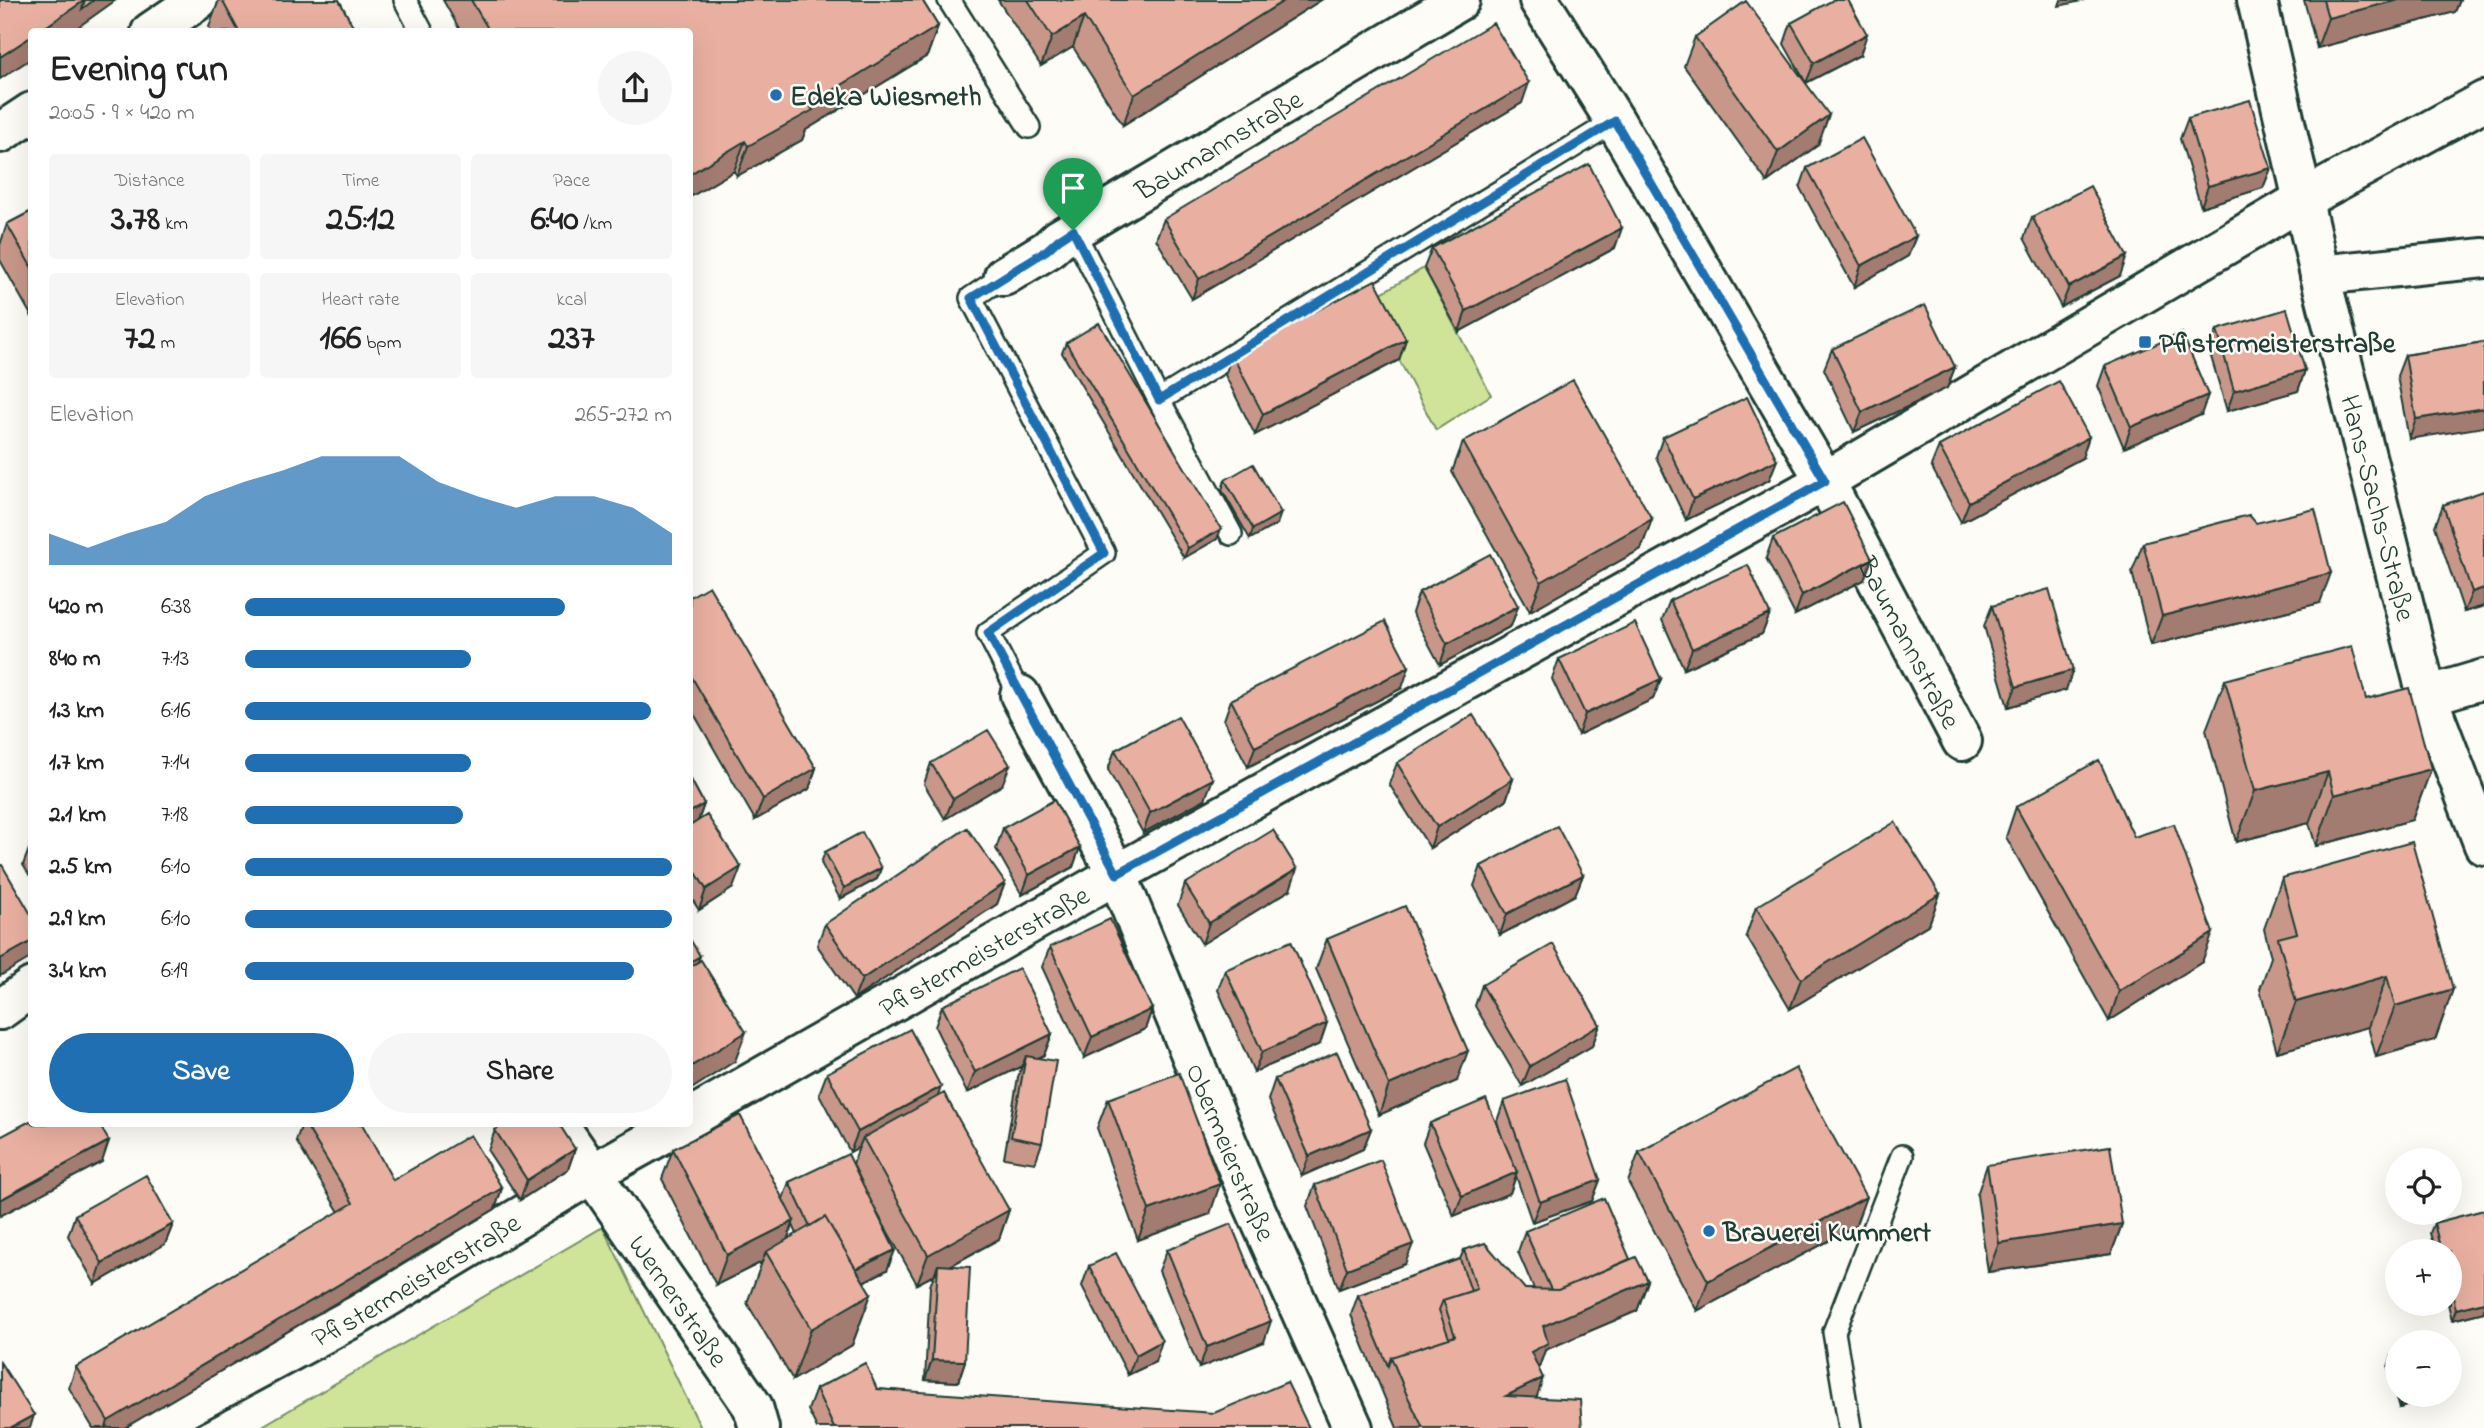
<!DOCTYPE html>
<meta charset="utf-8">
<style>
body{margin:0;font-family:"Indie Flower",sans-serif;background:#f6f6f6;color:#222;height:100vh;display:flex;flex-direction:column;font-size:26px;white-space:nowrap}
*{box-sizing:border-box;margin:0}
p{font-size:23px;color:#767676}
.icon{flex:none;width:38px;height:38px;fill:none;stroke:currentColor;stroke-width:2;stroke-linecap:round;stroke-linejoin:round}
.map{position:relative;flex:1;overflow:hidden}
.side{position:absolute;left:28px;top:28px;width:665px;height:1099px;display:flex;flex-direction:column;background:#fff;border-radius:7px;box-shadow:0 7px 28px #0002}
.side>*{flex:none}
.fabs{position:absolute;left:2385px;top:1148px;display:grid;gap:14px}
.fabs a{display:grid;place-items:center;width:77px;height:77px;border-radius:50%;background:#fff;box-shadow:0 7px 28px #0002;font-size:35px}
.pin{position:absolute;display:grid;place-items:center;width:60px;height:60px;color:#fff;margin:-72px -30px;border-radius:50% 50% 50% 0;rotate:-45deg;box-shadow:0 0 7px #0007}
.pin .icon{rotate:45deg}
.round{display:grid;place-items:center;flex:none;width:74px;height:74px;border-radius:37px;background:#f6f6f6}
.overview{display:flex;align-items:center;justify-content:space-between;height:119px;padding:0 21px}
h1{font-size:38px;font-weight:700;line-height:52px}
.metrics{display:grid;grid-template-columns:repeat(3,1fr);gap:10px;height:119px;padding:7px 21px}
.metrics div{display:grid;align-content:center;border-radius:7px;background:#f6f6f6;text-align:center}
.metrics b{font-size:35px;font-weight:700}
.metrics small{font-size:19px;font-weight:400}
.metrics p{font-size:19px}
.chart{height:196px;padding:14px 21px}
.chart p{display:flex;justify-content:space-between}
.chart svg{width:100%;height:126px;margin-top:7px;fill:#1f6fb2;opacity:.7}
.primary-button{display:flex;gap:14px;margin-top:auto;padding:14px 21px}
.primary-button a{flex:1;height:80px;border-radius:42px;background:#1f6fb2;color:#fff;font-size:28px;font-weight:700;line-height:80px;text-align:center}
.primary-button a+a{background:#f6f6f6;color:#222}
ul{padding:0 21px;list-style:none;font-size:23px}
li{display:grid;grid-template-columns:112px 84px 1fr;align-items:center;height:52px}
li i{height:18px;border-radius:9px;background:#1f6fb2}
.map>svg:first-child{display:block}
.green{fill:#cfe499;stroke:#779066;stroke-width:2}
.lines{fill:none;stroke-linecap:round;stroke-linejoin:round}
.service-casing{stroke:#1f3d34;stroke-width:26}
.minor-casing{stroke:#1f3d34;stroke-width:44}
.service{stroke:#fdfcf7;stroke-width:21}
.minor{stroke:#fdfcf7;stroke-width:38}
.wall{fill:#c8978a;stroke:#1f3d34;stroke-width:2;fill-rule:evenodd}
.shaded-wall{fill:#a37b71;stroke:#1f3d34;stroke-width:2}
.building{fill:#e9b0a1;stroke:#1f3d34;stroke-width:2}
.route-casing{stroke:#fff;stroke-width:14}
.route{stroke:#1f6fb2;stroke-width:9}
.poi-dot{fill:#1f6fb2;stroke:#fdfcf7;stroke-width:2.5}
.labels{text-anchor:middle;stroke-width:5;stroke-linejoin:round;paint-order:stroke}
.poi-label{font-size:28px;font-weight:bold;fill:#1f3d34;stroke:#fdfcf7;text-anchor:start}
.street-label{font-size:28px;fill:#1f3d34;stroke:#fdfcf7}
</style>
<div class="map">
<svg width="2484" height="1428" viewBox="0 0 2484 1428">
<rect width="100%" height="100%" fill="#fdfcf7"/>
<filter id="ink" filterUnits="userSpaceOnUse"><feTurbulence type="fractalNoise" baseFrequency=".0143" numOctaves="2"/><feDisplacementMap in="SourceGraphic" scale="14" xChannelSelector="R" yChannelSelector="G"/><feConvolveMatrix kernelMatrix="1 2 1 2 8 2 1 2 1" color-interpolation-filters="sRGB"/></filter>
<g filter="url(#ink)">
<path class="green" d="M1424 268 1491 395 1436 430 1368 301Z
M603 1227 701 1428H259Z"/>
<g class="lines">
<g class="service-casing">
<path id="service" d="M405 0 422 32
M949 0 1029 127
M1073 230 1159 400 1231 534
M1004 276 971 298 1104 553 988 633 1020 695
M1159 400 1615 121
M1850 1428 1834 1332 1902 1156"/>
</g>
<g class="minor-casing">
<g id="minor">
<path id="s1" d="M1539 0 1615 121 1825 481 1962 741"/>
<path id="s2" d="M2257 0 2320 275 2427 696 2484 845"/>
<path d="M151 32 198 0"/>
<path d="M0 133 32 112"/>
<path d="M2320 275 2484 258"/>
<path id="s3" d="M1004 276 1047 250 1059 239 1460 0"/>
<path id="s4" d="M1020 695 1117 874 1242 1179 1353 1428"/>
<path d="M2427 696 2484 679"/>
<path d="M0 1010 32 987"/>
<path id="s5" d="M690 1118 1117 874 1825 481 2304 199 2484 101"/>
<path id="s6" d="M558 1124 753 1407 759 1428"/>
<path id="s7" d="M148 1428 358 1315 593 1173 681 1124"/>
</g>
</g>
<use href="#service" class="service"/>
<use href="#minor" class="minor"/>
</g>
<path class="wall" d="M219 0H339L356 32H212L209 27Z
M443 0H922L938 26 927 56 806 130 802 140 737 176 734 171 690 197V32H461Z
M998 0H1321L1123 125 1073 47 1041 66Z
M2304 0H2460L2455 12 2317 48Z
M1791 23 1860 55 1806 83 1784 44Z
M1695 37 1818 145 1767 182 1684 66Z
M1522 103 1192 299 1156 239 1164 219Z
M2188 118 2271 168 2263 188 2201 207 2180 139Z
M1807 168 1916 236 1908 256 1854 287 1800 188Z
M32 211V317L0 260V245L7 224Z
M2032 217 2120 276 2061 307 2024 238Z
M1432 248H1615L1459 332 1424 268Z
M2217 330 2305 370 2298 391 2227 411 2209 350Z
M1406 339 1399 360 1255 435 1225 375 1232 355Z
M2484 342 2409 439 2397 376 2405 355Z
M1066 343 1217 539 1184 558 1062 353Z
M1832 349 1955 367 1947 388 1854 432 1824 369Z
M2105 366 2201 415 2124 448 2098 386Z
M1663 437 1777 460 1769 480 1686 520 1656 457Z
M1463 442 1652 519 1641 549 1530 611 1452 472Z
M1939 446 2082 458 1961 522 1931 466Z
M1225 480 1277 524 1250 539 1222 490Z
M2443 505 2484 606 2464 612 2435 526Z
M2256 523 2320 603 2151 645 2132 572 2143 543Z
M1773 538 1864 580 1795 615 1766 558Z
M1419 592 1518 606 1511 626 1440 665 1412 613Z
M690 597 816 768 809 789 755 820 690 707Z
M1670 600 1770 614 1762 634 1684 669 1662 620Z
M1992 606 2066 690 2008 707 1984 626Z
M1559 659 1661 679 1653 699 1578 735 1552 679Z
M2225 680 2366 699 2431 769 2412 820 2316 846 2309 823 2236 842 2206 730Z
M1402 688 1248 767 1224 720 1231 700Z
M1115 750 1205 799 1143 833 1108 770Z
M931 763 1002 785 945 819 924 784Z
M1397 763 1513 779 1506 800 1430 848 1389 784Z
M690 778 704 804 698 821 733 888 699 910 690 896Z
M2016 807 2202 962 2109 1021 2006 837Z
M1003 828 1080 847 1073 867 1022 895 996 849Z
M31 844H32V879L23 865Z
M825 852 881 868 877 879 840 899 821 863Z
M1481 866 1583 875 1575 895 1500 935 1474 886Z
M2282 878 2453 989 2435 1040 2376 1057 2368 1027 2277 1052 2260 989 2271 957 2264 929Z
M1005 883 997 904 854 999 817 945 825 924Z
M1185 884 1290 890 1202 944 1178 905Z
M1940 894 1929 924 1790 1009 1746 936 1756 907Z
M1327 939 1457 1081 1379 1115 1316 969Z
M1050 947 1152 1009 1145 1029 1084 1058 1042 967Z
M1225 970 1320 1044 1254 1072 1218 990Z
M1482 985 1600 1025 1592 1046 1522 1086 1475 1006Z
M942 1006 1052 1034 1044 1055 1037 1058 1042 1143 1035 1163 1004 1158 1018 1077 1022 1066 967 1093 935 1027Z
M827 1073 938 1097 1009 1210 999 1239 950 1266 965 1361 958 1382 925 1380 930 1286 934 1275 917 1284 875 1209 895 1250 887 1270 863 1282 871 1294 852 1345 793 1380 747 1303 762 1262 716 1285 662 1179 673 1149 783 1199 789 1182 853 1164 859 1147 850 1152 819 1094ZM793 1225 797 1234 788 1239Z
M1275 1079 1371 1129 1363 1149 1302 1176 1268 1100Z
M1108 1099 1210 1214 1138 1240 1097 1128Z
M1504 1101 1600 1180 1592 1201 1532 1222 1516 1176 1510 1193 1454 1216 1423 1143 1430 1123 1501 1134 1497 1121Z
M302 1124H305L393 1180 502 1188 495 1209 124 1428H93L69 1388 76 1367 339 1212 296 1141Z
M495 1130 575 1149 568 1169 520 1200 488 1151Z
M1639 1152 1855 1227 1697 1311 1628 1182Z
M1987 1165 2122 1224 2111 1254 1988 1272 1977 1195Z
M1315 1185 1405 1264 1339 1289 1307 1206Z
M2484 1210V1312L2452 1320 2448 1304H2450V1251H2435L2430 1233 2434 1223Z
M75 1215 173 1224 165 1244 95 1284 68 1236Z
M1525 1231 1630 1259 1648 1281 1637 1311 1545 1350 1539 1368 1536 1398 1582 1428H1397L1351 1315 1358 1295 1460 1259 1464 1250 1525 1289H1534L1518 1252Z
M1167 1250 1264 1342 1199 1368 1159 1271Z
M1089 1266 1155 1362 1128 1375 1082 1286Z
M2398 1355V1395H2427L2425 1400 2400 1408 2388 1367 2392 1356Z
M816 1389H877L1309 1428H817L808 1410Z"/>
<path class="shaded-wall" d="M85 0H116L71 32H38Z
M1285 0H1321L1123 125 1134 95Z
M2061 0H2086L2059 6Z
M2398 0H2460L2455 12 2317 48 2328 18Z
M1084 17 1073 47 1041 66 1052 37Z
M938 26 927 56 806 130 802 140 737 176 748 146 809 105Z
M1867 34 1860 55 1806 83 1814 63Z
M32 36V58L0 79V57Z
M1529 83 1522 103 1192 299 1199 279Z
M1829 115 1818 145 1767 182 1778 152Z
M745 141 734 171 690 197V174Z
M2271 168 2263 188 2201 207 2208 186Z
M1622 228 1615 248 1459 332 1466 311Z
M1916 236 1908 256 1854 287 1861 266Z
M2127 256 2120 276 2061 307 2069 287Z
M1406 339 1399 360 1255 435 1263 414Z
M1955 367 1947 388 1854 432 1862 412Z
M2305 370 2298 391 2227 411 2234 391Z
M2208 395 2201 415 2124 448 2131 427Z
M2484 408V427L2409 439 2416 419Z
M2089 437 2082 458 1961 522 1969 502Z
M1777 460 1769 480 1686 520 1693 499Z
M1281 513 1277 524 1250 539 1253 529Z
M1652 519 1641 549 1530 611 1541 582Z
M1221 529 1217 539 1184 558 1188 548Z
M1872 559 1864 580 1795 615 1802 595Z
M2331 573 2320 603 2151 645 2162 616Z
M2484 588V606L2464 612 2472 592Z
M1518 606 1511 626 1440 665 1447 644Z
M1770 614 1762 634 1684 669 1692 649Z
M1409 667 1402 688 1248 767 1255 747Z
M2073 670 2066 690 2008 707 2016 687Z
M1661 679 1653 699 1578 735 1585 714Z
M1010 765 1002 785 945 819 953 799Z
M816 768 809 789 755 820 763 799Z
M2431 769 2412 820 2316 846 2334 795Z
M2328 772 2309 823 2236 842 2255 791Z
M1213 779 1205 799 1143 833 1150 813Z
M1513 779 1506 800 1430 848 1437 827Z
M704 804 697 824 690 828V812Z
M1080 847 1073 867 1022 895 1029 875Z
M741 867 733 888 699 910 706 889Z
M881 868 877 879 840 899 844 888Z
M1297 869 1290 890 1202 944 1209 923Z
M1583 875 1575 895 1500 935 1507 914Z
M1005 883 997 904 854 999 862 979Z
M1940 894 1929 924 1790 1009 1801 979Z
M2213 933 2202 962 2109 1021 2119 991Z
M32 941V957L0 976V959Z
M700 956 696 967 690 971V962Z
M2387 976 2368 1027 2277 1052 2296 1002Z
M2453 989 2435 1040 2376 1057 2395 1006Z
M1152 1009 1145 1029 1084 1058 1092 1037Z
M1327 1023 1320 1044 1254 1072 1262 1052Z
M1600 1025 1592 1046 1522 1086 1530 1066Z
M746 1032 735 1061 690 1090V1067Z
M1052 1034 1044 1055 1024 1065 1026 1056 1022 1066 967 1093 975 1072Z
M1468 1051 1457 1081 1379 1115 1389 1085Z
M941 1087 934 1108 863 1138 859 1147 850 1152 858 1132Z
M1371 1129 1363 1149 1302 1176 1309 1156Z
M109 1141 102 1162 0 1216V1200Z
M575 1149 568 1169 520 1200 527 1180Z
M1517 1172 1510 1193 1454 1216 1462 1196Z
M1600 1180 1592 1201 1532 1222 1540 1202Z
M1220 1184 1210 1214 1138 1240 1149 1210Z
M502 1188 495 1209 124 1428H106L108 1421Z
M1866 1197 1855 1227 1697 1311 1708 1281Z
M1009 1210 999 1239 937 1273 938 1265 934 1275 917 1284 928 1255Z
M794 1221 783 1251 766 1252 762 1262 716 1285 727 1255Z
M173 1224 165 1244 95 1284 102 1263Z
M2122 1224 2111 1254 1988 1272 1999 1243Z
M1413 1244 1405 1264 1339 1289 1347 1269Z
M895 1250 887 1270 829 1299 836 1279Z
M1648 1281 1637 1311 1545 1350 1537 1373 1531 1352 1543 1326Z
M871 1294 852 1345 793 1380 811 1329Z
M2484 1302V1312L2452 1320 2456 1309Z
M1271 1321 1264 1342 1199 1368 1207 1347Z
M1162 1341 1155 1362 1128 1375 1136 1355Z
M932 1360 965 1361 958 1382 925 1380Z
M1543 1378 1533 1408 1506 1396Z
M2412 1395H2427L2425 1400 2400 1408 2404 1397Z
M34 1415 30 1428H10Z"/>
<path class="building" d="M0 0H85L38 32H32V36L0 57Z
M85 0H94L82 9Z
M222 0H339L356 32H239Z
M471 0H922L938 26 809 105 813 110 748 146 745 141 690 174V32H490Z
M1028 0H1285L1134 95 1084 17 1052 37Z
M1833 0H1848L1867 34 1814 63 1791 23Z
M2323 0H2398L2328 18Z
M1746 1 1829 115 1778 152 1695 37Z
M1493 23 1529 83 1199 279 1164 219Z
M2250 100 2271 168 2208 186 2188 118Z
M1862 138 1916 236 1861 266 1807 168Z
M1589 164 1622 228 1466 311 1432 248Z
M2090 186 2127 256 2069 287 2032 217Z
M32 211V268L7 224Z
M1375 280 1406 339 1263 414 1232 355Z
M1925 305 1955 367 1862 412 1832 349Z
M2287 309 2305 370 2234 391 2217 330Z
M1099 323 1221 529 1188 548 1066 343Z
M2182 333 2208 395 2131 427 2105 366Z
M2484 342V408L2416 419 2405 355Z
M1573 380 1652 519 1541 582 1463 442Z
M2059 381 2089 437 1969 502 1939 446Z
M1747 397 1777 460 1693 499 1663 437Z
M1253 464 1281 513 1253 529 1225 480Z
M2484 491V588L2472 592 2443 505Z
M1843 502 1872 559 1802 595 1773 538Z
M2315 509 2331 573 2162 616 2143 543 2249 515 2256 523Z
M1490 554 1518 606 1447 644 1419 592Z
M1748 565 1770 614 1692 649 1670 600Z
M709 586 816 768 763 799 690 674V597Z
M2049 589 2073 670 2016 687 1992 606Z
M1385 621 1409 667 1255 747 1231 700Z
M1635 623 1661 679 1585 714 1559 659Z
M2352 646 2366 699 2409 688 2431 769 2334 795 2328 772 2255 791 2225 680Z
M1473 715 1513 779 1437 827 1397 763Z
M1178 716 1213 779 1150 813 1115 750Z
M988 730 1010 765 953 799 931 763Z
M2099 760 2134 837 2174 824 2213 933 2119 991 2016 807Z
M690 778 704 804 690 812Z
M1054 800 1080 847 1029 875 1003 828Z
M707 815 741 867 706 889 690 863V826Z
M1895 822 1940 894 1801 979 1756 907Z
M1557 826 1583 875 1507 914 1481 866Z
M967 828 1005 883 862 979 825 924Z
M1273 830 1297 869 1209 923 1185 884Z
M862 832 881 868 844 888 825 852Z
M2412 842 2453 989 2395 1006 2387 976 2296 1002 2278 938 2297 933 2282 878Z
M2 865 32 916V941L0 959V866Z
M1405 906 1468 1051 1389 1085 1327 939Z
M1110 919 1152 1009 1092 1037 1050 947Z
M690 939 700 956 690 962Z
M1291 941 1327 1023 1262 1052 1225 970Z
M1553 944 1600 1025 1530 1066 1482 985Z
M701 960 746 1032 690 1067V967Z
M1019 968 1052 1034 975 1072 942 1006Z
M910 1029 941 1087 858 1132 827 1073Z
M1337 1052 1371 1129 1309 1156 1275 1079Z
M1026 1056 1056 1061 1042 1143 1011 1137Z
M1796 1068 1866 1197 1708 1281 1639 1152Z
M1179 1073 1220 1184 1149 1210 1108 1099Z
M1565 1079 1600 1180 1540 1202 1504 1101Z
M944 1093 1009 1210 928 1255 863 1138Z
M1486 1099 1517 1172 1462 1196 1430 1123Z
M740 1115 794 1221 727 1255 673 1149Z
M32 1120V1124H99L109 1141 0 1200V1137Z
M305 1124H362L393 1180 470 1135 502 1188 108 1421 76 1367 353 1203Z
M505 1124H559L575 1149 527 1180 495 1130Z
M2110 1146 2122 1224 1999 1243 1987 1165Z
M848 1154 895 1250 856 1269 825 1217 810 1226 789 1182Z
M1381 1160 1413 1244 1347 1269 1315 1185Z
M146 1175 173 1224 102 1263 75 1215Z
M1604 1198 1630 1259 1558 1290H1551L1525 1231Z
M2484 1210V1302L2456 1309 2450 1285V1251H2441L2434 1223Z
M825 1217 871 1294 811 1329 766 1252Z
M1231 1224 1271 1321 1207 1347 1167 1250Z
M1485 1243 1525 1289 1558 1290 1636 1257 1648 1281 1543 1326 1548 1343 1531 1352 1543 1378 1506 1396 1580 1400 1582 1428H1423L1406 1393 1391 1357 1455 1336 1443 1300 1477 1289 1464 1250Z
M1116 1253 1162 1341 1136 1355 1089 1266Z
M1460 1259 1471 1291 1443 1300 1439 1310 1449 1338 1391 1357 1388 1366 1358 1295Z
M938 1265 970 1267 965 1361 932 1360Z
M2398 1355V1376L2392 1356Z
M0 1362 34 1415 10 1428H0Z
M865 1363 877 1389 1214 1413 1287 1382 1309 1428H834L816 1389Z"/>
</g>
<g class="lines" filter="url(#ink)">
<g class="route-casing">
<path id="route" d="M1615 121 1825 481 1117 874 988 633 1104 553 971 298 1047 250 1059 239 1073 230 1159 400Z"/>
</g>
<use href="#route" class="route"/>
</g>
<g class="poi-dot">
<circle cx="776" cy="95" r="7"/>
<rect x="2138" y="335" width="14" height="14" rx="3.5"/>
<circle cx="1709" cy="1231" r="7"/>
</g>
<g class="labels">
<g class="poi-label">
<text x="790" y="105">Edeka Wiesmeth</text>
<text x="2159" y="352">Pfistermeisterstraße</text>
<text x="1723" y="1241">Brauerei Kummert</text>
</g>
<g class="street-label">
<text dy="10" stroke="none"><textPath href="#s3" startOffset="252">Baumannstraße</textPath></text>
<text dy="10" stroke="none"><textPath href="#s2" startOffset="522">Hans-Sachs-Straße</textPath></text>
<text dy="10" stroke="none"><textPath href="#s1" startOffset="742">Baumannstraße</textPath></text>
<text dy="10" stroke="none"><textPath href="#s5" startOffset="338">Pfistermeisterstraße</textPath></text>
<text dy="10" stroke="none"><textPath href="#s4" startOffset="504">Obermeierstraße</textPath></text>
<text dy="10" stroke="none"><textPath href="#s7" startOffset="306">Pfistermeisterstraße</textPath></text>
<text dy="10" stroke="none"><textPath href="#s6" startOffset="214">Wernerstraße</textPath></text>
</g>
</g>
</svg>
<div class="fabs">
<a><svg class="icon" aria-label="locate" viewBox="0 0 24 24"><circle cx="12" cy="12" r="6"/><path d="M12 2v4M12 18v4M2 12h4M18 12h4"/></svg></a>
<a>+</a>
<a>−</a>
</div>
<div class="pin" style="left:1073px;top:230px;background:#1e9e55"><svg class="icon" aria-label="arrive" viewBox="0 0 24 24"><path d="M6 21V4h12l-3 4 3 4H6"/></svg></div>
<section class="side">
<div class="overview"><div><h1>Evening run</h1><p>20:05 · 9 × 420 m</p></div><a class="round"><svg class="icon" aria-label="share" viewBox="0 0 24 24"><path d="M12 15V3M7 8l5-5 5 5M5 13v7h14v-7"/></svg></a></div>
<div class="metrics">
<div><p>Distance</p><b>3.78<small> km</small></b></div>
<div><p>Time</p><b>25:12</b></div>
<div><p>Pace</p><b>6:40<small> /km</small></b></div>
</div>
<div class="metrics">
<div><p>Elevation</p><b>72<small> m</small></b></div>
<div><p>Heart rate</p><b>166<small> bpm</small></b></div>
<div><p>kcal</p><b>237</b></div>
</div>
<div class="chart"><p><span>Elevation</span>265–272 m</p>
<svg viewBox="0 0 160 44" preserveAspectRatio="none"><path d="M0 44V33L10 38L20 33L30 29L40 20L50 15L60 11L70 6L80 6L90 6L100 15L110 20L120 24L130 20L140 20L150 24L160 33V44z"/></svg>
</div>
<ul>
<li><b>420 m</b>6:38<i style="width:75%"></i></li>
<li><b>840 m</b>7:13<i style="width:53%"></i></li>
<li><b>1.3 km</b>6:16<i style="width:95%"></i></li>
<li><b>1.7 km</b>7:14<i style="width:53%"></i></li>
<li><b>2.1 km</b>7:18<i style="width:51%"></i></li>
<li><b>2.5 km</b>6:10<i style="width:100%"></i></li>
<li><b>2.9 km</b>6:10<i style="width:100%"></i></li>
<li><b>3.4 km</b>6:19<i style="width:91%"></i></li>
</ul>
<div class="primary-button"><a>Save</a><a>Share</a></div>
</section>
</div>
